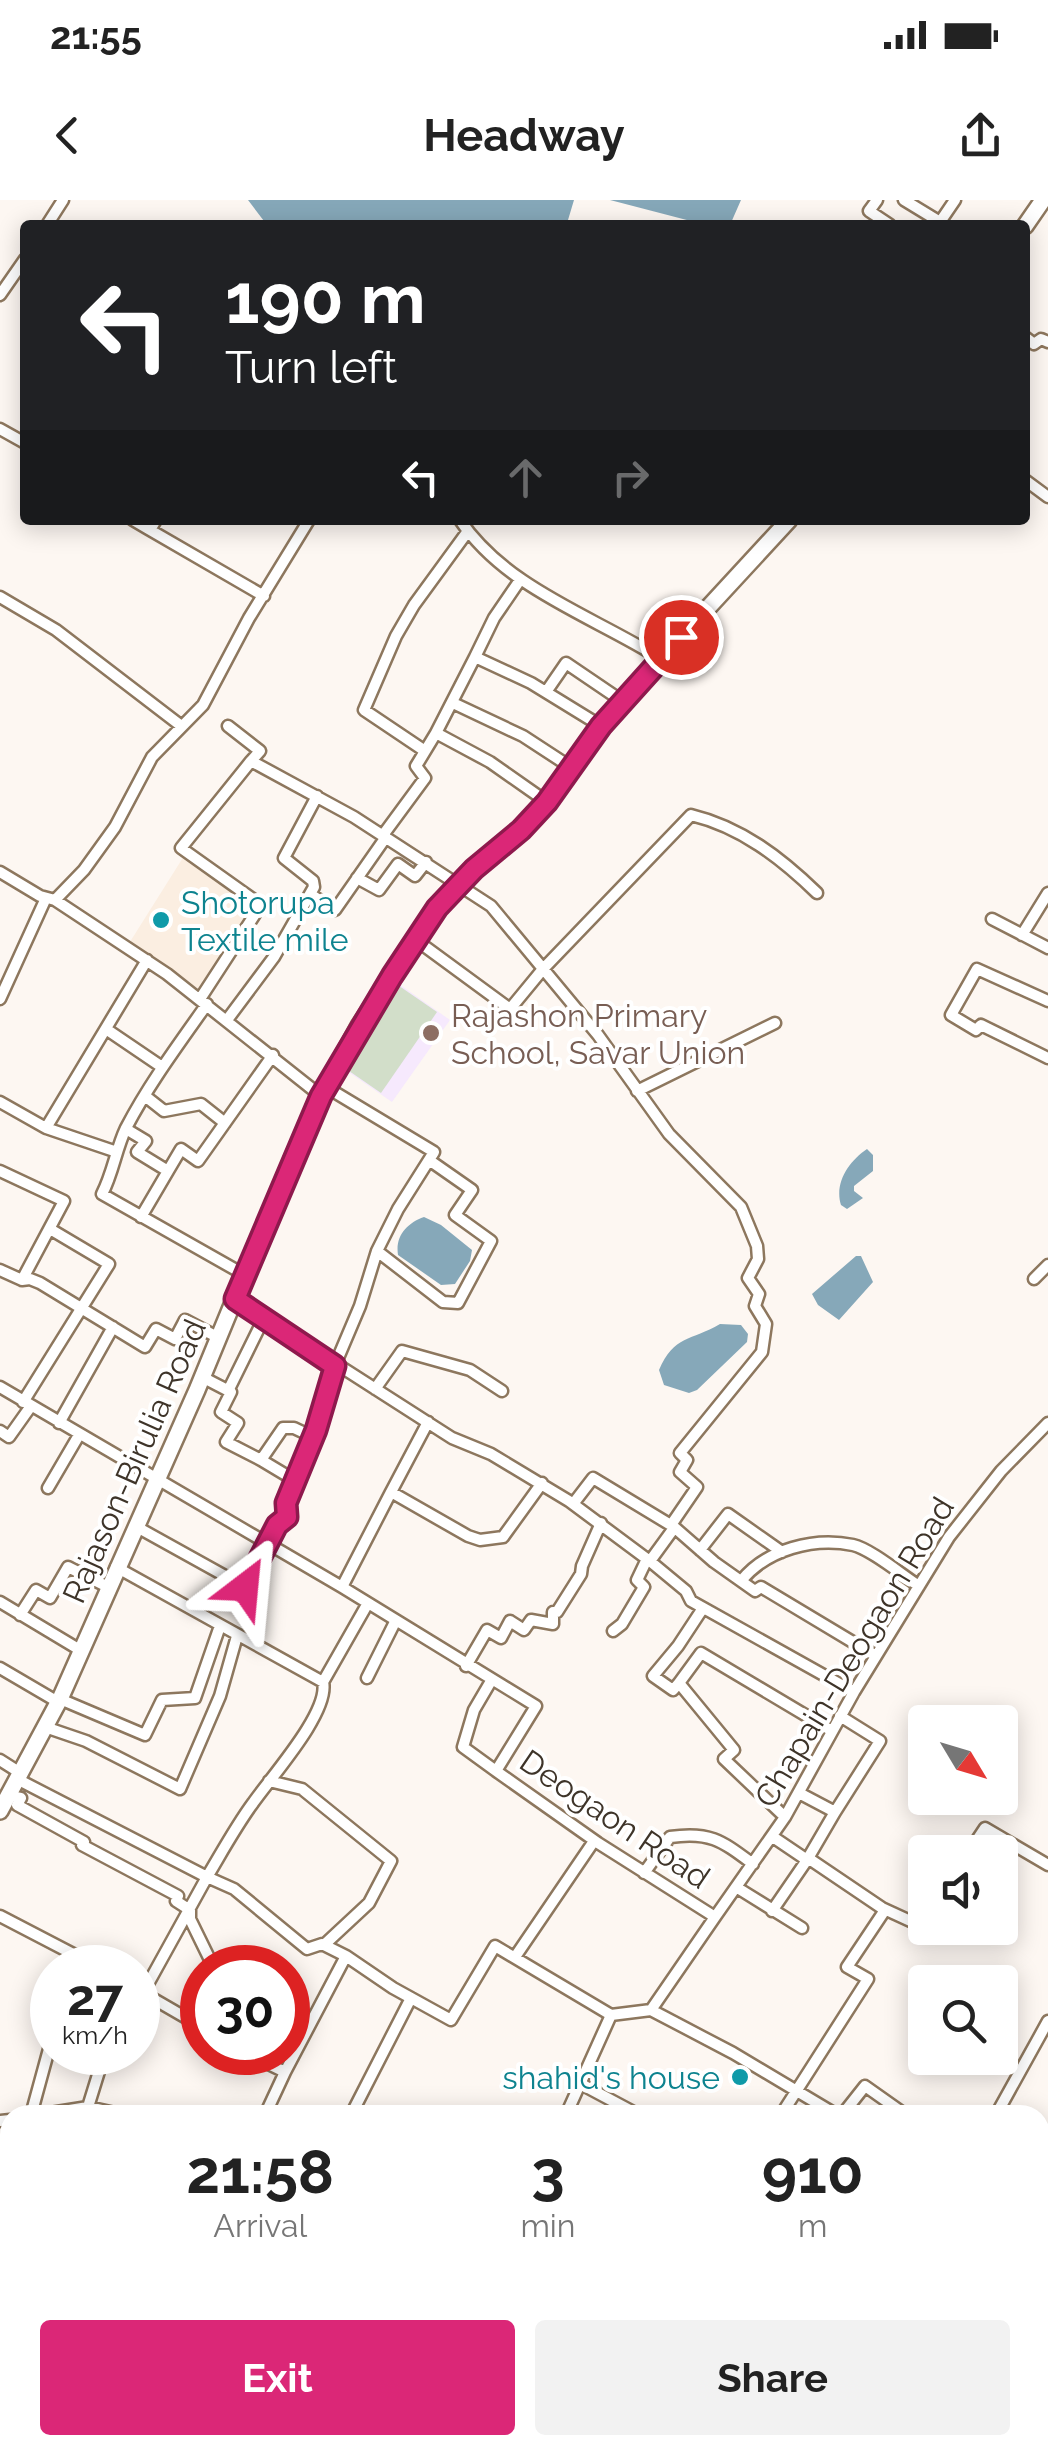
<!DOCTYPE html>
<style>
body{margin:0;font-family:Raleway,sans-serif;background:#f2f2f2;color:#222;height:100vh;display:flex;flex-direction:column;font-size:38px;white-space:nowrap}
*{box-sizing:border-box;margin:0}
p{font-size:32px;color:#767676}
.icon{flex:none;width:55px;height:55px;fill:none;stroke:currentColor;stroke-width:2;stroke-linecap:round;stroke-linejoin:round}
.map{position:relative;flex:1;overflow:hidden}
.sheet{position:absolute;left:0px;top:1905px;width:1050px;height:350px;display:flex;flex-direction:column;background:#fff;border-radius:30px 30px 0 0;box-shadow:0 5px 25px #0003}
.sheet>*{flex:none}
.guide{position:absolute;left:20px;top:20px;width:1010px;height:305px;border-radius:10px;box-shadow:0 5px 25px #0003;background:#202124;color:#fff;overflow:hidden}
.needle{width:65px;rotate:128deg}
.controls{position:absolute;left:908px;top:1505px;display:grid;gap:20px}
.controls a{display:grid;place-items:center;width:110px;height:110px;border-radius:10px;background:#fff;box-shadow:0 5px 25px #0003;font-size:50px}
.speed{position:absolute;left:30px;top:1745px;display:flex;gap:20px;font-size:50px;font-weight:700;text-align:center}
.speed>*{display:grid;place-content:center;width:130px;height:130px;border-radius:50%;background:#fff;box-shadow:0 5px 25px #0003;line-height:1}
.speed small{font-size:25px;font-weight:400}
.speed .limit{border:15px solid #d22;background:#fff;color:#111}
.pin{position:absolute;display:grid;place-items:center;width:85px;height:85px;color:#fff;margin:-42px;border:5px solid #fff;border-radius:50%;box-shadow:0 2px 10px #0007}
.me{position:absolute;width:110px;margin:-55px;rotate:29deg;stroke-linejoin:round;filter:drop-shadow(0 0 8px #0008)}
.turn{display:flex;align-items:center;gap:35px;height:210px;padding:0 40px;font-size:45px}
.turn .icon{width:130px;height:130px;stroke-width:2.5}
.turn b{display:block;font-size:70px;line-height:85px}
.lanes{display:flex;align-items:center;height:95px;padding:0 40px;background:#0003;justify-content:center;gap:50px;direction:ltr}
.lanes .off{opacity:.35}
.eta{display:flex;justify-content:space-evenly;align-items:center;height:170px;text-align:center}
.eta b{font-size:60px;font-weight:700;line-height:70px}
.button{display:flex;gap:20px;margin-top:auto;padding:20px 40px}
.button a{flex:1;height:115px;border-radius:10px;background:#db2777;color:#fff;font-size:40px;font-weight:700;line-height:115px;text-align:center}
.button a+a{background:#f2f2f2;color:#222}
.status{display:flex;justify-content:space-between;align-items:center;height:70px;padding:0 50px;background:#fff;direction:ltr}
.status svg{height:28px;fill:currentColor}
header{display:flex;justify-content:space-between;align-items:center;height:130px;padding:0 40px;background:#fff;font-size:45px;font-weight:700}
.map>svg:first-child{display:block}
.built{fill:#fbeee1}
.education{fill:#f6e9fd}
.green{fill:#d2dec9}
.water{fill:#86a8b9}
.lines{fill:none;stroke-linecap:round;stroke-linejoin:round}
.street-casing{stroke:#8d775e;stroke-width:15}
.secondary-casing{stroke:#8d775e;stroke-width:20}
.street{stroke:#fff;stroke-width:10}
.secondary{stroke:#fff;stroke-width:15}
.route-casing{stroke:#8e194d;stroke-width:25}
.route{stroke:#db2777;stroke-width:18}
.culture-dot{fill:#0f9aa8;stroke:#fff;stroke-width:4}
.education-dot{fill:#8d6e63;stroke:#fff;stroke-width:4}
.labels{text-anchor:middle;dominant-baseline:central;stroke-width:8;stroke-linejoin:round;paint-order:stroke}
.culture-label{font-size:32px;fill:#0d838f;stroke:#fff;text-anchor:start}
.education-label{font-size:32px;fill:#785e54;stroke:#fff;text-anchor:start}
.street-label{font-size:32px;fill:#3e3429;stroke:#fff}
</style>
<div class="status"><b>21:55</b><svg viewBox="0 0 49 12"><path d="M0 12V9h3v3zM5 12V6h3v6zM10 12V3h3v9zM15 12V0h3v12zM26 1h20v11H26zM47 4h2v5h-2z"/></svg></div>
<header><svg class="icon" aria-label="back" viewBox="0 0 24 24"><path d="M15 5l-7 7 7 7"/></svg>Headway<svg class="icon" aria-label="share" viewBox="0 0 24 24"><path d="M12 15V3M7 8l5-5 5 5M5 13v7h14v-7"/></svg></header>
<div class="map">
<svg width="1048" height="2255" viewBox="0 0 1048 2255">
<rect width="100%" height="100%" fill="#fdf7f2"/>
<path class="built" d="M184,656l73,49 -59,90 -70,-50z"/>
<path class="education" d="M389,777l61,43 -58,82 -58,-40z"/>
<path class="green" d="M392,781l45,31 -56,81 -45,-31z"/>
<path class="water" d="M248,0h326l-6,20 8,5h-309z
M610,0h131l-11,25h-24z
M867,949l6,6v16l-19,15v5l9,7 -16,11 -6,-4c-7,-22 8,-44 26,-56z
M424,1017l17,8 31,25 -2,11 -15,23 -14,1 -43,-30c-3,-19 9,-32 26,-38z
M856,1056h5l12,26 -34,38 -21,-15 -6,-11z
M720,1124l21,1 7,9 -1,8 -50,48 -8,3 -25,-8 -5,-15c15,-35 32,-29 61,-46z"/>
<g class="lines">
<g class="street-casing">
<path id="street" d="M877,0l-8,11 21,14
M904,0l41,25
M940,22l15,-22
M47,25l16,-25
M0,95l25,-36
M1025,137l9,7 7,-5 7,3
M0,229l25,14
M1025,280l23,17
M133,320l17,10 6,-10
M460,320c47,69 133,96 201,139
M150,330l114,66
M520,380l-26,38 -19,39 56,26 70,43
M0,397l56,33 124,95
M546,492l20,-29 56,38
M453,503l70,33 49,32
M228,526l32,25 -9,10
M436,533l39,-76
M425,551l-61,-41 32,-74 18,-31 54,-74
M383,635l42,-57 -9,-12 20,-33 54,29 57,40
M0,672l40,24 15,4 29,-30 31,-43 37,-70 51,-52 46,-87 60,-98
M357,678l22,12 19,-26 17,12 11,-14
M310,694l25,16 51,-73
M55,700l112,74 154,122
M992,719l56,29
M1022,735l26,-42
M416,740l94,69 33,-40 148,-154c50,12 90,43 126,78
M0,799l46,-101
M200,799l61,-94 -80,-57 70,-87 103,56 137,89 107,129 71,99 72,73 16,39 1,13 -10,19 11,16 -4,12 11,18 -4,28 -82,101 7,7 -7,12 17,15 -26,38
M1048,801l-71,-32 -26,46 25,15 5,-5 67,33
M207,804c-29,41 -58,80 -81,124 -10,21 -13,45 -24,66l143,81
M227,820l47,-63 40,-70 -1,-6 -29,-23 33,-62
M106,829l56,38
M637,891l138,-68
M145,896l19,15 37,-7 24,19
M0,902l46,26 101,-168
M46,928l71,24
M126,929l20,12 -9,11 31,19 13,-22 17,12 75,-106
M0,971l64,30 -42,79 -22,-10
M141,1017l27,-46
M377,1051l66,51 15,1 33,-62 -36,-26 17,-25 -43,-30
M1034,1079l14,-14
M22,1080l8,-1 10,4 105,64 11,-18 19,10 10,-19 34,18
M235,1099l217,139 39,16 78,47 82,61 35,29 5,10 163,91
M202,1177l29,15 -10,20 17,11 -12,19 35,18 22,-32h11l19,9
M0,1187l342,200 194,119 -40,65 102,72 117,74 -64,93
M375,1189l27,-38 68,19 32,21
M228,1191l36,-73
M23,1202l86,-138 -59,-35
M59,1223l54,-96
M0,1231l9,6 22,-31
M261,1260l35,21
M48,1288l31,-53
M391,1292l37,-70
M573,1304l20,-26 81,49 40,35 41,29 6,-4 115,69
M135,1326l110,61 32,-62 10,-8v-14l29,-73 19,-65 25,-59 17,-55 21,-42 36,-57 -108,-65
M700,1350l28,-36 54,38
M650,1361l24,-33
M116,1367l207,115 45,-79
M741,1381c26,-32 73,-44 112,-36 18,4 50,31 66,41
M342,1387l49,-95 77,44 12,4 23,-3 39,-54
M0,1402l80,48
M20,1415l16,-25 14,8 18,-31 40,20
M613,1431l9,-7 22,-37 -7,-7 10,-21
M466,1466l21,-36 14,8 9,-17 14,9 7,-10 22,4v-12h4l24,-38 1,-8 19,-43
M0,1468l58,34
M367,1478l28,-56
M491,1481l-17,29 -11,37 33,24
M323,1482c7,30 -52,95 -70,121 -17,23 -31,49 -46,74l27,12 73,60 15,-5 24,12
M679,1483l-6,7 -20,-14 25,-30 25,-38
M60,1499l85,36 17,-35 33,-2 25,-72
M45,1527l41,14 94,48 40,-93 17,-60
M0,1560l22,14
M19,1580l188,97 -69,125
M269,1581l33,8 89,72 -22,42 -44,41
M799,1593l36,19 45,-71 -40,-25
M10,1596l11,2 -4,7 67,37 -2,3 96,51 -2,5 14,9v9l24,49
M785,1617l-61,-58 10,-9 -55,-67 22,-30 131,78
M773,1637l34,23 28,-48
M969,1652l16,-24 63,37
M808,1658l74,50 37,17 6,-9
M644,1673l26,-36c40,-6 52,4 83,27
M736,1687l66,41
M772,1711l35,-51
M0,1716l100,52
M715,1717l70,-100 69,-125 95,-155 52,-66 47,-48
M515,1757l79,-116
M138,1790l64,37
M244,1852l41,20 61,-116 47,32 58,32 44,-74 116,69
M579,1883l60,32
M88,1907l36,8
M31,1915l21,-77
M38,1915l50,-8 17,-55
M265,1915l20,-43
M351,1915l60,-117
M566,1915l45,-100 40,-5 82,43 104,62 9,-5 19,-24 41,29
M781,1915l87,-136 -21,-12 38,-57
M996,1915l52,-94
M0,1921l10,-1
M1040,2018l8,7
M0,2031l10,-14
M0,2078l10,7
M0,2118l10,-14
M0,2125l10,7
M0,2177l10,4
M146,2245l22,10
M899,2245l21,10
M112,2255l4,-10
M363,2255l6,-10"/>
</g>
<g class="secondary-casing">
<path id="secondary" d="M1025,26l18,-26
M0,1611l60,-112 137,-309 96,-233 28,-61 38,-70 78,-118 37,-39 47,-39 26,-28 75,-101 167,-181"/>
</g>
<use href="#street" class="street"/>
<use href="#secondary" class="secondary"/>
</g>
<g class="lines">
<g class="route-casing">
<path id="route" d="M245,1387l32,-62 10,-8 -1,-14 30,-73 19,-64 -100,-67 86,-203 71,-120 45,-68 37,-39 47,-39 26,-28 54,-76 80,-89"/>
</g>
<use href="#route" class="route"/>
</g>
<g class="culture-dot">
<circle cx="161" cy="720" r="10"/>
<circle cx="740" cy="1877" r="10"/>
</g>
<circle class="education-dot" cx="431" cy="833" r="10"/>
<g class="labels">
<g class="culture-label">
<text x="181" y="702">Shotorupa<tspan x="181" dy="37">Textile mile</tspan></text>
<text x="720" y="1877" text-anchor="end">shahid's house</text>
</g>
<g class="education-label">
<text x="451" y="815">Rajashon Primary<tspan x="451" dy="37">School, Savar Union</tspan></text>
</g>
<g class="street-label">
<text transform="translate(134 1261) rotate(-66)">Rajason-Birulia Road</text>
<text transform="translate(854 1452) rotate(-59)">Chapain-Deogaon Road</text>
<text transform="translate(615 1619) rotate(34)">Deogaon Road</text>
</g>
</g>
</svg>
<div class="controls">
<a><svg class="needle" viewBox="-14 -14 28 28"><path d="M0-13l5 13h-10z" fill="#e53935"/><path d="M0 13l5-13h-10z" fill="#767676"/></svg></a>
<a><svg class="icon" aria-label="sound" viewBox="0 0 24 24"><path d="M4 9h4l5-4v14l-5-4H4zM17 9q2 3 0 6"/></svg></a>
<a><svg class="icon" aria-label="search" viewBox="0 0 24 24"><circle cx="10" cy="10" r="6"/><path d="M15 15l6 6"/></svg></a>
</div>
<div class="speed"><div>27<small>km/h</small></div><div class="limit">30</div></div>
<div class="pin" style="left:681px;top:437px;background:#d93025"><svg class="icon" aria-label="arrive" viewBox="0 0 24 24"><path d="M6 21V4h12l-3 4 3 4H6"/></svg></div>
<svg class="me" style="left:245px;top:1387px" viewBox="-20 -20 40 40"><path d="M0-17L14 15 0 8-14 15z" fill="#db2777" stroke="#fff" stroke-width="4"/></svg>
<div class="guide">
<div class="turn"><svg class="icon" aria-label="left" viewBox="0 0 24 24"><path d="M17 20v-9H6M10 6l-5 5 5 5"/></svg><div><b>190 m</b>Turn left</div></div>
<div class="lanes"><svg class="icon" aria-label="left" viewBox="0 0 24 24"><path d="M17 20v-9H6M10 6l-5 5 5 5"/></svg><svg class="icon off" aria-label="ahead" viewBox="0 0 24 24"><path d="M12 20V5M6 11l6-6 6 6"/></svg><svg class="icon off" aria-label="right" viewBox="0 0 24 24"><path d="M7 20v-9h11M14 6l5 5-5 5"/></svg></div>
</div>
<section class="sheet">
<div class="eta">
<div><b>21:58</b><p>Arrival</p></div>
<div><b>3</b><p>min</p></div>
<div><b>910</b><p>m</p></div>
</div>
<div class="button"><a>Exit</a><a>Share</a></div>
</section>
</div>
